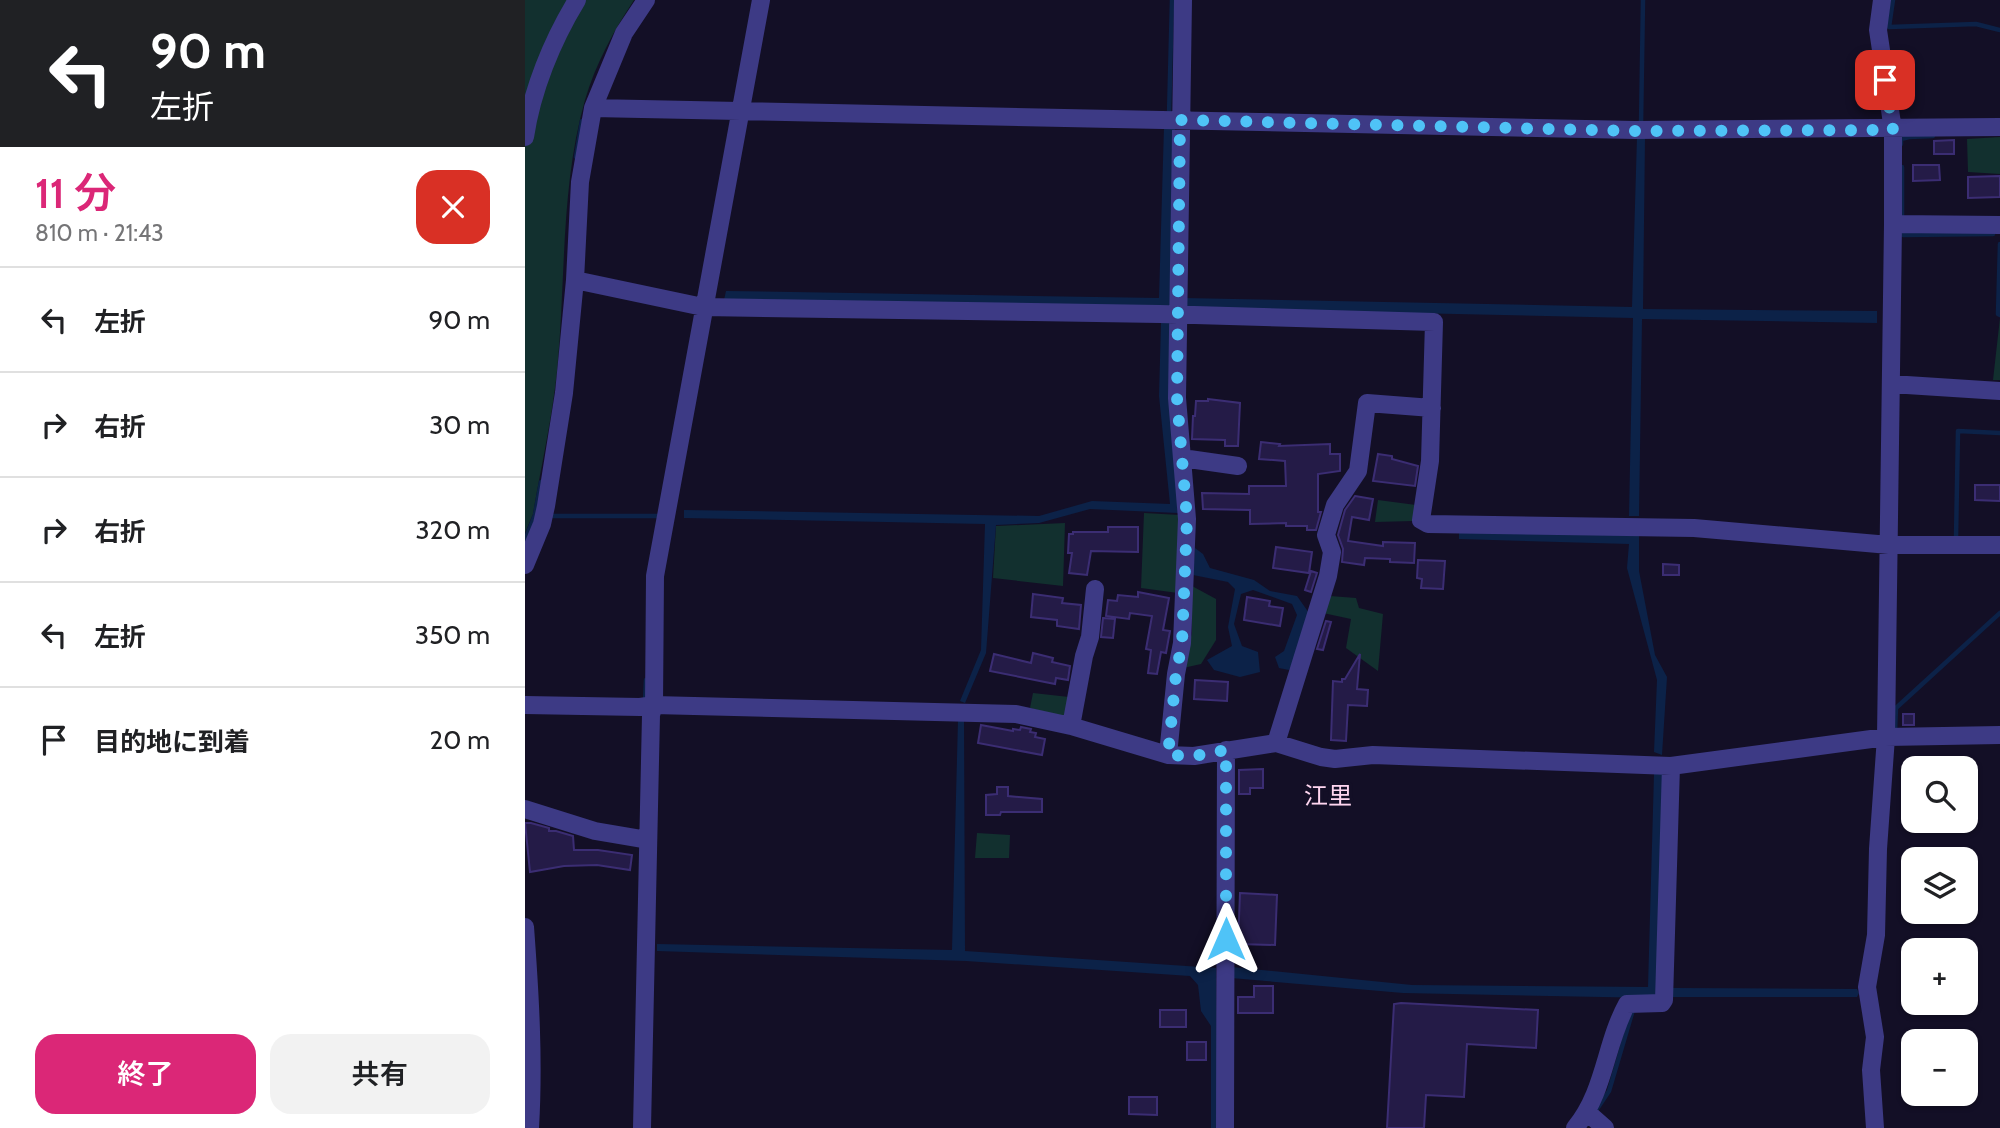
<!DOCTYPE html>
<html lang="ja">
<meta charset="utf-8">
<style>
body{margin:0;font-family:Cabin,"Noto Sans JP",sans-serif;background:#f2f2f2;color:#202124;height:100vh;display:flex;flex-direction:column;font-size:26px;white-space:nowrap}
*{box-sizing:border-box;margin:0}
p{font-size:23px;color:#757577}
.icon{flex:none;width:38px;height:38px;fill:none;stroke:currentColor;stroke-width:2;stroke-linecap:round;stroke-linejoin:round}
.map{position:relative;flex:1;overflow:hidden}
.details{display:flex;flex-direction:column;background:#fff;width:525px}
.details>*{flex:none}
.hud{background:#202124;color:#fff;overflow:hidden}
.buttons{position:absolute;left:1376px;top:756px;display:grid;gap:14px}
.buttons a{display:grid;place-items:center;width:77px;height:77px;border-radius:14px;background:#fff;box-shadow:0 2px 5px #0004;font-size:35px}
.pin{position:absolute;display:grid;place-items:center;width:60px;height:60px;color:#fff;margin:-30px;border-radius:14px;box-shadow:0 4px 10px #0006}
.me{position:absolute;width:77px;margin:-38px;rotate:0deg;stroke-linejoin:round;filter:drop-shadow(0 0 5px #0008)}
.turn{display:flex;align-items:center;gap:24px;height:147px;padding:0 35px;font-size:32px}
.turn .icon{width:91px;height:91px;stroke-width:2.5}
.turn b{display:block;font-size:49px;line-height:60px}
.round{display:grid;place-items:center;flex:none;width:74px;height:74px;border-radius:21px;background:#f2f2f2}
.overview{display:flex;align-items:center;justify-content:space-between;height:119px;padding:0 35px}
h1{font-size:42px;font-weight:600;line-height:52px;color:#db2777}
.action{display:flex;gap:14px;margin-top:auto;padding:14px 35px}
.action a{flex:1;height:80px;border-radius:21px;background:#db2777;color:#fff;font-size:28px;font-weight:600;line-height:80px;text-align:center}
.action a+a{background:#f2f2f2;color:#202124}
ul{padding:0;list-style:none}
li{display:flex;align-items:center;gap:21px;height:105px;padding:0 35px;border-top:2px solid #e0e0e0}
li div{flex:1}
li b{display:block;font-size:26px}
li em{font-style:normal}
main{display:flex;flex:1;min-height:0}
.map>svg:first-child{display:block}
.green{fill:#12302f}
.water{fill:#0c2248}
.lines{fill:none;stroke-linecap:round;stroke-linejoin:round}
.stream{stroke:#0c2248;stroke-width:4.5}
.building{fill:#241b47;stroke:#3b2d73;stroke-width:2}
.minor{stroke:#3d3a85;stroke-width:18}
.route{stroke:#4fc3f7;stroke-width:12;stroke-dasharray:0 21.6}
.labels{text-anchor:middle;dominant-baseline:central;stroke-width:7;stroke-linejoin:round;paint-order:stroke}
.neighbourhood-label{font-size:24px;fill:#ffd6f0;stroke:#130f26}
</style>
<main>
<section class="details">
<div class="hud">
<div class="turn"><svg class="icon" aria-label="left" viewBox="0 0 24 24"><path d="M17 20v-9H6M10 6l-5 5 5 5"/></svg><div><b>90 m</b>左折</div></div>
</div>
<div class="overview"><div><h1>11 分</h1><p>810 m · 21:43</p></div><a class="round" style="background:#d93025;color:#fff"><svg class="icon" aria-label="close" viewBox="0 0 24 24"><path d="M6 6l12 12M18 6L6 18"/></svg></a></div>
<ul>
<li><svg class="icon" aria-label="left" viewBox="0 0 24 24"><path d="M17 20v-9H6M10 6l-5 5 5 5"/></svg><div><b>左折</b></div><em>90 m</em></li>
<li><svg class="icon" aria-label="right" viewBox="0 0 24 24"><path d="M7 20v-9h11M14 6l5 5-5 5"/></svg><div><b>右折</b></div><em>30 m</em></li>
<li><svg class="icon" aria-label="right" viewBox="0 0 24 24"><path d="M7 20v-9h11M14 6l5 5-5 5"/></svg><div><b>右折</b></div><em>320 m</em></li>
<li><svg class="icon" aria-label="left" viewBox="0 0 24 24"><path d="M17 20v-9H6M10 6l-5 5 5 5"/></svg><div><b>左折</b></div><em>350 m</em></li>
<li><svg class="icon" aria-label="arrive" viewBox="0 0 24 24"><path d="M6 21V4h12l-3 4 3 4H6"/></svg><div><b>目的地に到着</b></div><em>20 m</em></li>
</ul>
<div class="action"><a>終了</a><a>共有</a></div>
</section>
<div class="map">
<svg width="1475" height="1128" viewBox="0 0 1475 1128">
<rect width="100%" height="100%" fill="#130f26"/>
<path class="green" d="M0,0h109c-20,30 -39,65 -49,100 -25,88 -19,182 -28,271 -5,48 -16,96 -24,143l-8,19z
M1475,137v37l-32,-2 -1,-33z
M1475,318v62h-7z
M853,500l38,5 -3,16 -38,1z
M619,513l36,2 -2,78 -37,-5z
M540,523l-2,63 -70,-8 3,-52z
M667,586l24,13v41l-15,24 -18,4 9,-35z
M805,596l26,2 3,10 24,6 -5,57 -32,-23 5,-29 -28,-6z
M508,693l36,4 -2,21 -37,-10z
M452,833l33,2 -1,23h-34z"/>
<path class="water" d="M639,127h11l-5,182 -446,-9 2,-9 433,7z
M1112,137h8l-2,172 234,2v12l-235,-4 -3,197h-10l4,-198 -449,-10v-10l448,9z
M646,322l7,191 -88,-4 -51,14 -43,2 -10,128 -21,50 -5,-2 21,-51 4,-126 -301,-6v-8l355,6 53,-15 78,3 -11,-108 2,-73z
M934,530l180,5v36l16,84 12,22 -5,78 -8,-3 3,-72 -30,-112 2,-24 -170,-5z
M670,548l8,6 7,14 44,12 16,11 27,5 12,17 -14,45 -6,12 -10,-2 -4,-11 9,-6 13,-36 -5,-11 -39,-14 -12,4 -7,30 8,22 16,6 2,20 -20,5 -26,-7 -7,-10 25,-14 -4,-19 7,-38 -7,-7 -35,-7z
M433,720h6l1,231 251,17 2,160h-7v-102l-10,-15 -3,-26 -8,-9 -224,-15 -309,-10v-7l295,6z
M1129,774h9l-6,220 -3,4 -251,-5 -172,-15 1,-11 180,18 236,2z
M1147,988l185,1 2,4 -2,4h-185z"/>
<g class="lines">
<path class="stream" d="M1368,0l-4,27 87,-3 24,6
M644,115l3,-115
M1116,125l2,-125
M1376,144v-5l8,-2 24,-1
M51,157l6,-36
M1377,167v51
M1378,235l90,-1
M1475,244l-2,70 2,1
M28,516h106
M1431,538l2,-107 42,2
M0,540l10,-25 6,-33
M120,701l1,-21
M1370,731l1,-23 104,-95
M1070,1112l14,-21 23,-78"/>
</g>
<path class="building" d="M1429,140v14h-20v-13z
M1388,165h26l1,15 -27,1z
M1475,176v21l-32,1v-21z
M683,399l32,4 -2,43h-13v-6l-33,-1 1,-23h2l1,-15h12z
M736,442l19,2 -1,2 51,-2v10h10v17l-22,3v38h3l-5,18h-9v-4h-21v-3l-36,1v-14l-47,-1 -1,-16 47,1v-8h37l-1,-25 -26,-2z
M853,454l14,2v3l26,7 -3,20 -42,-5z
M1450,485h25v16l-25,-1z
M830,496l18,3 -4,21 -17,-3 -4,24 35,5v-4l32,1 -1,20 -24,-1v-3l-25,-1 -1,7 -22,-3 1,-13 -5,-14 7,-25z
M583,527h30v25l-47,-1 -4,24 -18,-2 3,-20h-4l1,-19h4v-2h35z
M751,547l36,5 -3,21 -36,-5z
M893,560l27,1 -2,28 -22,-1 1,-9 -5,-1z
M1138,564l16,1v10h-16z
M786,571l6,2 -6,19 -6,-2z
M613,592l31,6 -6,32 7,1 -4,22 -5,-1 -4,22 -9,-1 3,-23 -5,-1 6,-33 -22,-3 -1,6 -23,-3 2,-16 9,1 1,-6 20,2z
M508,594l30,4 -1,5 19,2 -2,24 -22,-3v-6l-26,-3z
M722,597l23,4 -1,5 14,2 -3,18 -36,-6z
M578,618l12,1 -2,19 -12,-1z
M801,621l5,1 -8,28 -6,-1z
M508,653l20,5 -1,4 18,4 -2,14 -12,-2 -1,6 -65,-13 4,-17 37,9z
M835,654l-3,35 11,1 -1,16 -19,-1 -2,36 -15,-1 2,-59 9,1v-3h3z
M670,680l33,2 -1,19 -33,-2z
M1378,714h11v11h-11z
M456,725l32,6v-2l7,1 1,-3 10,2 -1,3 6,1 -1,4 10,2 -3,16 -64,-12z
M738,769v19h-13v6h-11v-24z
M472,787h11v9l34,3v13h-41l-1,3h-14v-20l11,-1z
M0,823h6l18,5v3h7l17,5 1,14h24l34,5 -2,15 -33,-5 -33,1 -34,6z
M715,893l37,2 -2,50 -37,-1z
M729,986h19v27h-35v-16h16z
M876,1003l137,7 -2,38 -69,-4 -3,53 -38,-2 -2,33h-37l7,-124z
M635,1010h26v17h-26z
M662,1042h19v18h-19z
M604,1097h28v18l-28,-1z"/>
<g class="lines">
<path class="minor" d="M236,0l-106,576 -1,129 362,9 55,12 97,29 26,1 82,-13 45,14 14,2 38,-4 298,11 215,-29 114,-2
M68,108l31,-75 22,-33
M0,137c7,-47 27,-96 52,-137
M1368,224l107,1
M50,280l128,27 457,7 274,8 -4,139 -9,59 7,4 266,4 195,17h111
M1366,384l109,7
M657,458l56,8
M0,565l17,-41 4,-18 18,-113 11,-113 5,-98 13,-74 1042,22 365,-3
M0,705l115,2 14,-2 -3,10 -9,413
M546,726l13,-70 6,-19 5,-48
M751,743l52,-167 4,-24 -6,-17 9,-30 23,-34 9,-68 65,5
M643,755l8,-81 6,-31 5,-124 -10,-121 6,-398
M0,809l70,22 53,9
M0,927c5,67 9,133 5,201
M1063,1113l17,15
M700,1128l1,-378
M1050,1128c30,-36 30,-84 52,-124l35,-1 2,-3 7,-234
M1350,1128l-4,-58 4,-33 -8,-50 9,-52 2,-86 8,-112 7,-513v-94l-15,-100 4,-30"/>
</g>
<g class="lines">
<path class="route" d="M701,939v-189l-32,6 -26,-1 8,-81 6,-31 5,-124 -10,-121 3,-278 455,11 258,-1 -8,-50"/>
</g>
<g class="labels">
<g class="neighbourhood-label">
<text x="803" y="795">江里</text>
</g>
</g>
</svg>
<div class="buttons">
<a><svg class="icon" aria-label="search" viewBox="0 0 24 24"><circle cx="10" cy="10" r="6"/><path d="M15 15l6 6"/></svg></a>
<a><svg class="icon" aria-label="layers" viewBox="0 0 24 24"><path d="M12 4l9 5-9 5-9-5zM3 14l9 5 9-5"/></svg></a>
<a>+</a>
<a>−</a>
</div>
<div class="pin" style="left:1360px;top:80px;background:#d93025"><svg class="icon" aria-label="arrive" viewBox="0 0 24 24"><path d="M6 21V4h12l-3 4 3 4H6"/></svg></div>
<svg class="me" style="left:701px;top:939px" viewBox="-20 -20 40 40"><path d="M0-17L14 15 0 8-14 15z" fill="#4fc3f7" stroke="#fff" stroke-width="4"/></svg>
</div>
</main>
